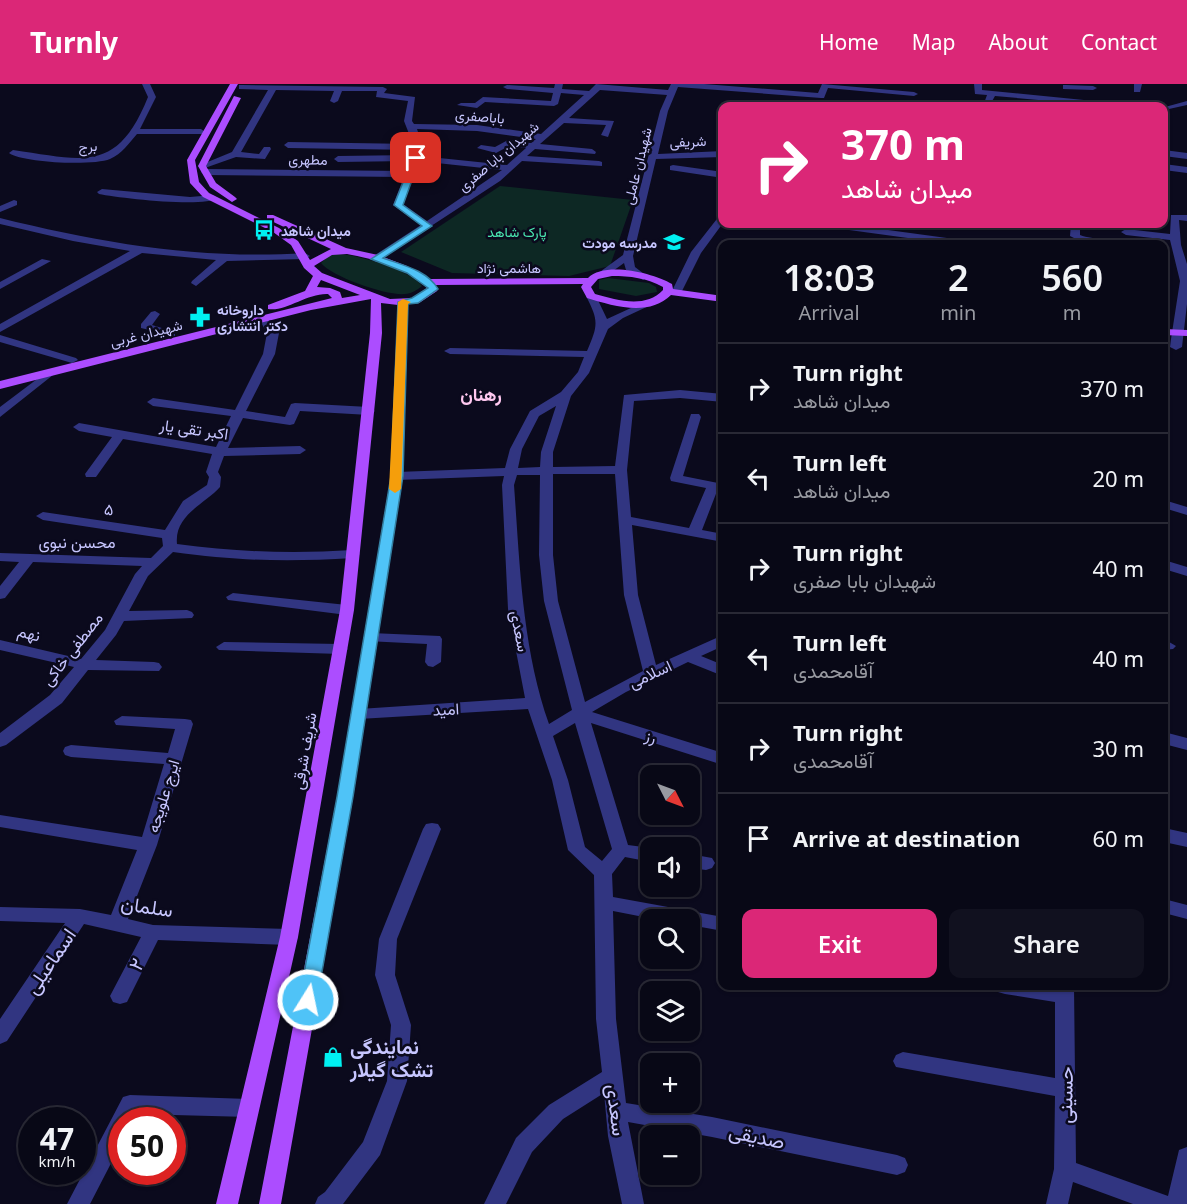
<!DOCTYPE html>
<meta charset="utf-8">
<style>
body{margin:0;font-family:"Noto Sans",Vazirmatn,sans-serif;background:#11111f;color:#f1f3f6;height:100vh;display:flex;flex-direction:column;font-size:22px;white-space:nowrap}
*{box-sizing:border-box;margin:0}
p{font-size:20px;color:#989aa1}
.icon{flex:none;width:33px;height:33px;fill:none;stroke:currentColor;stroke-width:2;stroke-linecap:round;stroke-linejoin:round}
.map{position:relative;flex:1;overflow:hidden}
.side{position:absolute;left:718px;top:156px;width:450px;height:750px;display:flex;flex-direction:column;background:#080816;border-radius:12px;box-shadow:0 2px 4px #0004,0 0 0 2px #292935}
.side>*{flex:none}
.hud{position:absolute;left:718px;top:18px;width:450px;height:126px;border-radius:12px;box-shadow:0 2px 4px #0004,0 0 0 2px #292935;background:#db2777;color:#fff;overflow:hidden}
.needle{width:39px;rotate:132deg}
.buttons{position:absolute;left:640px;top:681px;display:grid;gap:12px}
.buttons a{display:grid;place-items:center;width:60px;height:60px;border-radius:12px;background:#080816;box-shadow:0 2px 4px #0004,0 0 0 2px #292935;font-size:30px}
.speed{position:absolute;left:18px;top:1023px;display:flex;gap:12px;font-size:30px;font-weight:700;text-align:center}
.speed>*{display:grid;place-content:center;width:78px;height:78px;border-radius:50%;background:#080816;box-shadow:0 2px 4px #0004,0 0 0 2px #292935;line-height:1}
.speed small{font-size:15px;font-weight:400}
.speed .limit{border:9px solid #d22;background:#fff;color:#111}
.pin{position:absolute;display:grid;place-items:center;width:51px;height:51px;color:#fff;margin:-26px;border-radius:12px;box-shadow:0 3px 9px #0006}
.me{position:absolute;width:66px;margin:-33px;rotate:10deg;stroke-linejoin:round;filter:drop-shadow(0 0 4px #0008)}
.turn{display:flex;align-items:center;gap:21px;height:126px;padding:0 24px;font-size:27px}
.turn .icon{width:78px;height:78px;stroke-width:2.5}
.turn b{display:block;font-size:42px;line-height:51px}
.eta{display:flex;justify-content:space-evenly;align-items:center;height:102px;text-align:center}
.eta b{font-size:36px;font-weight:600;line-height:42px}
.action{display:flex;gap:12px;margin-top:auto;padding:12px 24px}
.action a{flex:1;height:69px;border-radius:12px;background:#db2777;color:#fff;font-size:24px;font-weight:600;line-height:69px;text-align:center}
.action a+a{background:#11111f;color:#f1f3f6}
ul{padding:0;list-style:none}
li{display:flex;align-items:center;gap:18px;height:90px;padding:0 24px;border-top:2px solid #292935}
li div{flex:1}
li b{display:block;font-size:22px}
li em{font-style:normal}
header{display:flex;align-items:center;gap:36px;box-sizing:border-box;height:84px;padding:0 30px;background:#db2777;color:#fff}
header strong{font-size:28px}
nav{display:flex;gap:33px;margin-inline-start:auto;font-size:21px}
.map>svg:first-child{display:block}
.green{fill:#0d2824}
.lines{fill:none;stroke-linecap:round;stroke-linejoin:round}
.minor{fill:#313581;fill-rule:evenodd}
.major{fill:#ac4dff;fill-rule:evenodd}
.route{fill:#4fc3f7;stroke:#337fa1;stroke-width:1.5}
.slow{fill:#f59e0b}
.labels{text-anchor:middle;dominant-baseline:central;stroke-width:5;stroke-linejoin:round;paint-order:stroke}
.far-street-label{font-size:14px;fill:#c7c6ff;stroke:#0b0a1d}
.far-poi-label{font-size:14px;font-weight:bold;fill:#c7c6ff;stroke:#0b0a1d;text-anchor:start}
.far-park-label{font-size:14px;fill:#4ae8b1;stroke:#0b0a1d}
.street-label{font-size:16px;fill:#c7c6ff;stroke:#0b0a1d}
.far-district-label{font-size:18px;font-weight:bold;fill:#ffc8f0;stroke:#0b0a1d}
.near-street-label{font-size:20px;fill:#c7c6ff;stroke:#0b0a1d}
.near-poi-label{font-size:20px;font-weight:bold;fill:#c7c6ff;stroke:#0b0a1d;text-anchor:start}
</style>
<header>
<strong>Turnly</strong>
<nav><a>Home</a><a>Map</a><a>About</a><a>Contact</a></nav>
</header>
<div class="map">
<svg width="1187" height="1120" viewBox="0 0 1187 1120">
<rect width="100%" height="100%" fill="#0b0a1d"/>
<path class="green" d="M500,102l133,14 -23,66 -41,10 -117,-3 -51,-21z
M337,170c19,0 74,16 85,32 -5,4 -11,8 -17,8 -18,2 -73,-17 -84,-31l7,-7z
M608,194l41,5 7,4 1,5 -21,4 -37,-7v-9z"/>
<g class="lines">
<path class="minor" d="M142,0h8l6,13 -16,32h61l4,3 -1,2h-67c-8,9 -15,20 -27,25 -17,7 -87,4 -101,-6l4,-3c71,10 104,24 135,-53z
M555,0h8l-1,5 27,2 7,-7 72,6 3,-6h33l114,9 4,-9 92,8 4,2 -4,2 -86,-8 -4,10h-3l-143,-11 -10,24 -10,43 65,-3v6l-67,2 -23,97 2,11 13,10 -5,3 -17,-10 -2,-7 -18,13 -9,-2 26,-19 37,-144 7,-16 -67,-5 -31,28 45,3 -6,16 -7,-2 5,-10 -42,-2 -24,21 52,5 4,3 -1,2 -60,-5 -8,7 72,5 3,1v4l-80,-5 -22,20 -124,81 -5,-3 1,-2 49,-32 -28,-20 11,-28 -199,-2 -4,-3 4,-3 201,2 4,-10 -72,1 -4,-3 4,-3 74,-1 2,-5 -126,-2 -4,-3 4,-3 125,2 -9,-23 4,-20 -32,-4 1,-6h-35l-4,10 -4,2 -4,-2 4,-10 -58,-1 -35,62 18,2 5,-7h6l1,2 -6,10 -29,-2 -34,12 -4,-3 34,-14 36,-62 -29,-1v-4h3l141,2 4,2 -3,4 31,4 -3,24 2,3 63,1 64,9 43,-39 -23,-2 -3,11 -4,2 -69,-4 -8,6 -20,-3 4,-2h14l8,-6 68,4 2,-8 -46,-4 -4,-2 4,-2 47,3zM417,45l60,2 59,8 -5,4 -23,-3 -13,7 -14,-2 -4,3 19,5 13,-7 17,2 -19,17 -87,-9 3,-9zM418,77l84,9 -75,51 -24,-17z
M974,0h8v6l112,11 4,2 -4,2 -99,-9 -4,7 8,3h-16l4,-11 -12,-1z
M1134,0h8l-2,8h-6z
M1066,1l27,1 4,2 -4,2 -30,-1v-4z
M1187,17v4l-18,4 -4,-2z
M1164,66l23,3v6l-23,-3z
M1164,80l23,3v6l-23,-3z
M673,81l50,7v6l-53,-8v-4z
M102,105l88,8 23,-2 5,3c-14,10 -99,0 -119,-4l-2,-2z
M14,116l3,1v4l-17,7v-6z
M723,130v9l-22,30 -20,40 -9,2 -1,-2 20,-41 29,-37z
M1171,131h16v6l-8,-1 2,25 6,19v40l-5,43 -6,3 -6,-3 1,-8 9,-58 -10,-41 -44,-5 -5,-3 5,-3 44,5z
M0,134c101,25 201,42 305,35l5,3 -5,3 -78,2 -31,25 -5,-3 1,-2 24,-21 -74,-7 -142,79v-8l130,-73 -57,-10 -73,-17z
M822,140h22l125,17 5,3h-22l-125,-17z
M1071,140h9v11c14,6 33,1 45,9l-41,-1 -14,-7z
M42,175l9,2 -51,28v-7z
M587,210h8l12,25 37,-17 9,2 -30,14 -15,11 -19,44 -18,23 -18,56v15l62,-1 9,-71 56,-5 43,4v8l-43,-4 -46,3 -7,69 4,47 58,11 17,-40 -35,-7 -1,-3 21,-64h8l2,3 -18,59 35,7 1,3 -17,44 21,4v8l-91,-17 6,70 18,70 67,-30v11l-22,10 22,9v11l-35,-14 -62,30 -34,20 131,41v12l-132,-42 37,122 23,3v14l-26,-5 -13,17 1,23 110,20v14l-33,-6v-5h-31l-46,-9 3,108 10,84 86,14 185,38 8,3 3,7 -3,7 -8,3 -185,-38 -84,-15 16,82h-22l-14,-68 -4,-43 -41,26 -31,33 -26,52h-22l32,-66 33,-33 53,-33 -6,-53 -2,-144 -26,-25 -16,-70 -24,-71 -169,10 -8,-5 8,-5 166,-11 -17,-89 -6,-124 2,-9 -107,4 -6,-4 6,-4 108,-4 5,-19 20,-38 31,-19 17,-20 6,-15 -134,-3 -6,-3 6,-3 137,3c11,-26 12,-30 -1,-55zM556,322l-15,46 -1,15 -22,1 4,-19 17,-33zM553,390h62l9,121 19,76 -58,31 -27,-101 -5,-46zM517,391h23l-1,80 5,46 28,109 -23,14c-27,-77 -29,-158 -35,-239zM575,639l37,126 -10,12 -17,-14 -17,-67 -15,-44z
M155,227l5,3 -8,11 23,7v4l-34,-8v-4l10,-12z
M264,232l4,1 11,16 -4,21 -29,57 39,6 6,-13 4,-1 74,4 6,4 -6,4 -69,-4 -6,13 -4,1 -47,-7 -15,30 72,-2 6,4 -6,4 -76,2 -6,16 3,5 -1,10c-15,17 -46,28 -43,57 61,8 115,10 176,6l7,4 -7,4c-65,4 -115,3 -180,-6l-25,24 -19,35 58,-1 5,2 2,3 -2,3 -68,3 -8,14 -20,25 58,2 5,1 3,4 -3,4 -71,-1 -26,33 -56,42 -6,2v-14l50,-38 24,-28 -74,-17v-10l81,19 24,-29 30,-56 7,-8 -109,-4 -28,36 -5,1v-13l19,-24 -19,-1v-8l151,5 12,-12 -1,-8 -119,-18 -7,-4 7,-4 122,18 18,-29 24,-16 2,-8 -3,-5 6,-18 -89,-15 -27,38h-10l-1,-3 27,-37 -33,-6 -6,-4 6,-4 137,24 15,-31 -78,-10 -6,-4 6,-4 82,12 28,-56 4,-21 -8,-14z
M0,251l76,23 2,2 -6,3 -72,-21z
M49,286l6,3 -2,2 -53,42v-10z
M1164,416l23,7v8l-23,-7z
M1164,476l23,7v9l-23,-7z
M233,509l114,12 7,5 -7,5 -119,-15 -2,-3z
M371,549l69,3 2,3 -1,23 -8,5 -5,-1 -3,-4 2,-18 -61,-3 -2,-3 2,-3z
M1164,555l12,7 -3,3 -9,1z
M224,558l116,2 8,5 -8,5 -121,-4 -3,-3z
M122,632l63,3 6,1 2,4 -36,121 -29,74 25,6 136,4 7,3 2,5 -2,5 -7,3 -131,-5 -31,62 -7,2 -7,-2 -3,-6 31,-59 -57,-13 -77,117 -7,3v-25l65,-96 -65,-2v-14l80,2 31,6 26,-65 -137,-23v-12l142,22 22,-73 -93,-7 -6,-2 -2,-4 2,-4 6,-2 97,8 7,-24 -59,-4 -2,-4z
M1164,648l23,6v12l-23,-6z
M432,739l6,1 3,5 -44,110 -2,36 16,50 -4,56 -27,74 -37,49h-28l3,-7 7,-5 38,-50 24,-61 4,-56 -16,-50 4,-36 44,-110 3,-5z
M1164,744l23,5v14l-23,-5z
M690,770l22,4 3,5 -3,5 -6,2 -16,-2z
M1164,815l23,6v14l-23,-6z
M995,902h79l2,177 92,33 11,-46 8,-3v57h-54l-60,-22 -5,22h-22l8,-35 1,-73 -159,-29 -3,-6 3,-6 7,-3 152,26v-76l-50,-8 -7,-2z
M130,1011l119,4 7,2 3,7 -3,7 -7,2 -113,-3 -4,6h-10v22l-32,62h-23l56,-107z"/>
<path class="major" d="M230,0h8l-43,76 4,22 10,11 70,35 19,13 12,19 21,-11 -64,-30v-4h6l73,33 32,7 29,11 22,13 159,-1c17,-17 65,-5 84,6l1,5 50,7v6l-52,-7c-22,22 -58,11 -84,3l-6,-11 2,-3 -148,1 3,4 -1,2 -18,12 -11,1 -5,172 -50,321 -72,407h-22l78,-407 54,-321 7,-171 -17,-2 1,30 -28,277 -56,327 -60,267h-22l64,-267 60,-327 30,-277 1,-34 -60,11 -311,79v-8l332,-83 -4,-4c-21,-1 -42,18 -60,15v-4l37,-14 8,-15 -9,-8 -13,-23 -18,-13 -70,-35 -13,-14 -3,-23zM347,170c26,5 62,13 80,34l-14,10 -23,1 -68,-26 -8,-7 18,-11zM612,192c18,0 35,2 51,11v3c-18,19 -46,10 -68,4l-4,-7 7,-8zM321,196l39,15 -18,3 -2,-6 -10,-4 -13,-1z
M234,12l7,2 -35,68 10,17 19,14 2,2 -5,3 -22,-15 -12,-21z
M1164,245l23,1v6l-23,-1z"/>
</g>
<path class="route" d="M413,73l7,1 -17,47 29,21 -49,32c19,7 44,12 55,31l-20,14 -10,1 -5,172 -50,321 -36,203 -3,6 -6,2 -7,-2 -2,-6 38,-203 54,-321 7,-174 14,-4 16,-10 -21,-15 -36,-14 51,-33 -28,-21z"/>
<path class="slow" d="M403,215l8,3 -3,2 -7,185 -6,4 -6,-4 9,-187z"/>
<defs>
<g id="bus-bare" transform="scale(1.62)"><path d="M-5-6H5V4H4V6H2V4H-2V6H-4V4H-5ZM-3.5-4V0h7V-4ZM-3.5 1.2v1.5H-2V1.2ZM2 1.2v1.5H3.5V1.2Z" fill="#00f0f1" stroke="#0b0a1d" stroke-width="2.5" paint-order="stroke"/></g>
<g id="school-bare" transform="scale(1.62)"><path d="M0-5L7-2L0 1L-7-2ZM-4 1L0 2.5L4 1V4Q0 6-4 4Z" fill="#00f0f1" stroke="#0b0a1d" stroke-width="2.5" paint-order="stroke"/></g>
<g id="pharmacy-bare" transform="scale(1.62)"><path d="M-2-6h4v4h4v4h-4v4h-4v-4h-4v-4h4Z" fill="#00f0f1" stroke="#0b0a1d" stroke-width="2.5" paint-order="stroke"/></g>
<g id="shop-bare" transform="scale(1.62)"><path d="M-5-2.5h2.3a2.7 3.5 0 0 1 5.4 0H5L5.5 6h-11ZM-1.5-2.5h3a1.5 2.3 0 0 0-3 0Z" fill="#00f0f1" stroke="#0b0a1d" stroke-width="2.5" paint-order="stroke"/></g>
</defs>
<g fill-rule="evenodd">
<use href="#bus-bare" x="264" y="146"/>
<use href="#school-bare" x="674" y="158"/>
<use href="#pharmacy-bare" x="200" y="233"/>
<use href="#shop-bare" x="333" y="973"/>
</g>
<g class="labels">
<g class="far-street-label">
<text transform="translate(480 32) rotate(5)">باباصفری</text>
<text transform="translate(688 57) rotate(-2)">شریفی</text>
<text x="88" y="61">برج</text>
<text transform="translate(498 72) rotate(-40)">شهیدان بابا صفری</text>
<text transform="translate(308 75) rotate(1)">مطهری</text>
<text transform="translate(637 82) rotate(-76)">شهیدان عاملی</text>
<text x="509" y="183">هاشمی نژاد</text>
<text transform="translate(146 249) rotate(-14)">شهیدان غربی</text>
</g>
<g class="far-poi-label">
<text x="281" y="146">میدان شاهد</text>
<text x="657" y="158" text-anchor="end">مدرسه مودت</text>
<text x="217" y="225">داروخانه<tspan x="217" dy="16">دکتر انتشاری</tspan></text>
</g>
<g class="far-park-label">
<text x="517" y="147">پارک شاهد</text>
</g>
<g class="street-label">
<text transform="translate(194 345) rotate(8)">اکبر تقی یار</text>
<text transform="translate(109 425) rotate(9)">۵</text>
<text x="77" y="458">محسن نبوی</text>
<text transform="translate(520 547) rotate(79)">سعدی</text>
<text transform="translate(29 549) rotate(14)">نهم</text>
<text transform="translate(72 565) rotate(-52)">مصطفی خاکی</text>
<text transform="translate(650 590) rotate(-25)">اسلامی</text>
<text transform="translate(446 625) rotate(-3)">امید</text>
<text transform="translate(651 652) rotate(17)">رز</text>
<text transform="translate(304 667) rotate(-80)">شریف شرقی</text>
<text transform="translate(163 712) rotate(-73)">ایرج علویجه</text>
</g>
<g class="far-district-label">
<text x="481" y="310">رهنان</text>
</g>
<g class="near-street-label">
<text transform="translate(147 822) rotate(8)">سلمان</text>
<text transform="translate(50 877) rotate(-56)">اسماعیلی</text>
<text transform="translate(136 880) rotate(-62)">۲</text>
<text transform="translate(1065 1011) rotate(-89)">حسینی</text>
<text transform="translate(617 1026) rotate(83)">سعدی</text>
<text transform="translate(757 1052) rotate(12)">صدیقی</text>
</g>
<g class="near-poi-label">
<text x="350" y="962">نمایندگی<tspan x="350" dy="23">تشک گیلار</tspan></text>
</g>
</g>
</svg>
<div class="buttons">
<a><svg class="needle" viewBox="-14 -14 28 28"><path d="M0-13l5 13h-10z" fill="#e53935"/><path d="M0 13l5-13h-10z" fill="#989aa1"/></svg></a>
<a><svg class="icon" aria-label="sound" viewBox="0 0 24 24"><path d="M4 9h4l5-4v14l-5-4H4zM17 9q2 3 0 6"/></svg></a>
<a><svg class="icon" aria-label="search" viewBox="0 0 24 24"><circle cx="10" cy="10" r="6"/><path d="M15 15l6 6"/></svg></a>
<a><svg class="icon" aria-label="layers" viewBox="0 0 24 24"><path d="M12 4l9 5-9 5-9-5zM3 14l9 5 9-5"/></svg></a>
<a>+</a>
<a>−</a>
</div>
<div class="speed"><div>47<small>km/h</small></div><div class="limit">50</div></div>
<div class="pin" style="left:416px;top:74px;background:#d93025"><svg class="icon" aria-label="arrive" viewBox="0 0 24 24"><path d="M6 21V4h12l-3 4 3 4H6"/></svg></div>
<svg class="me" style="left:308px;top:916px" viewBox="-20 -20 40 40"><circle r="17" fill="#4fc3f7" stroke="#fff" stroke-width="3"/><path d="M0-11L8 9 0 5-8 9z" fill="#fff"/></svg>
<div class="hud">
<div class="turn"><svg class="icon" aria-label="right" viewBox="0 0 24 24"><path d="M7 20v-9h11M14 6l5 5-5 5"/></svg><div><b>370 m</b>میدان شاهد</div></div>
</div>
<section class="side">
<div class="eta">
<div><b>18:03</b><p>Arrival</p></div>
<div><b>2</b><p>min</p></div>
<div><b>560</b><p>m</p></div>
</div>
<ul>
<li><svg class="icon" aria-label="right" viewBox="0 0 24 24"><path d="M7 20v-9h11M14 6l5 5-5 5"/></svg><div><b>Turn right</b><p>میدان شاهد</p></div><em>370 m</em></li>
<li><svg class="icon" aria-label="left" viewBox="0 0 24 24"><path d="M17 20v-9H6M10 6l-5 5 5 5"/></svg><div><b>Turn left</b><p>میدان شاهد</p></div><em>20 m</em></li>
<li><svg class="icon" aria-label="right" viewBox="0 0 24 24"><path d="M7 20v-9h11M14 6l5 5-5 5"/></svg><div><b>Turn right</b><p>شهیدان بابا صفری</p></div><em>40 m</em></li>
<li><svg class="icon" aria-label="left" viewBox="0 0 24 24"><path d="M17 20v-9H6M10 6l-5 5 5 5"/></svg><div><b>Turn left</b><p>آقامحمدی</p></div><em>40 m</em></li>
<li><svg class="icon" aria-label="right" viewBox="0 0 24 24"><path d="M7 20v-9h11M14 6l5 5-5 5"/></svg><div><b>Turn right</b><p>آقامحمدی</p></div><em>30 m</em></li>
<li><svg class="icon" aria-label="arrive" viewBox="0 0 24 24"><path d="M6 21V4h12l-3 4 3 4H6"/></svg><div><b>Arrive at destination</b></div><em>60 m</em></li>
</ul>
<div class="action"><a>Exit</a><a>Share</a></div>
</section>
</div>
